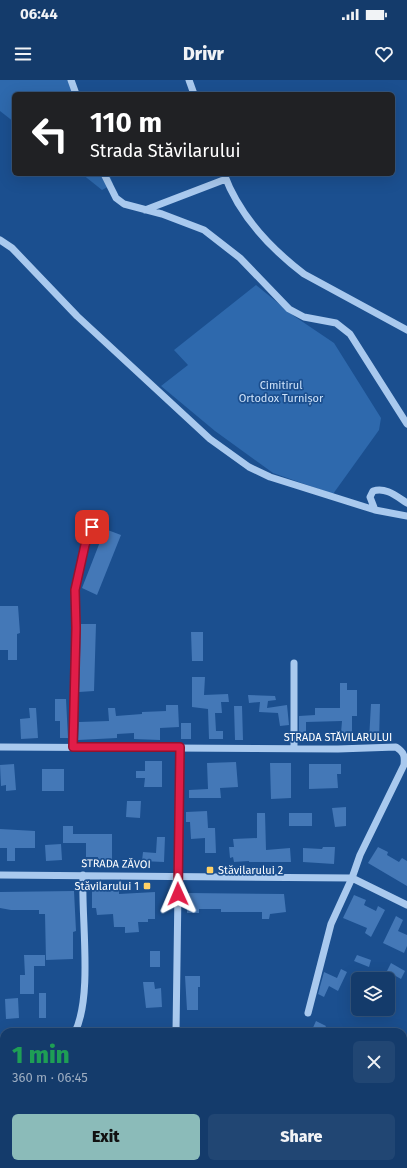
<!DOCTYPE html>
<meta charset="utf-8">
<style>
body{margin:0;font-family:"Fira Sans",sans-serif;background:#214673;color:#f1f3f6;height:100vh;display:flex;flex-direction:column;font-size:15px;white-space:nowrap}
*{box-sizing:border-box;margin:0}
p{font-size:13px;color:#9dadc1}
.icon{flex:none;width:22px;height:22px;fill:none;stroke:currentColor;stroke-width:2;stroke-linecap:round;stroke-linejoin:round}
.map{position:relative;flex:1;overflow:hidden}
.sheet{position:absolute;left:0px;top:948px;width:407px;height:140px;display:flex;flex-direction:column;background:#143b6b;border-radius:12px 12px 0 0;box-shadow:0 4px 16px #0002,0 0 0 1px #33557e}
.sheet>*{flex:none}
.top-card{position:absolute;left:12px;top:12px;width:383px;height:84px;border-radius:6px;box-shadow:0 4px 16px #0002,0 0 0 1px #33557e;background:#202124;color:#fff;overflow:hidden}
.tools{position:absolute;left:351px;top:892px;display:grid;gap:8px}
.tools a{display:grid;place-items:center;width:44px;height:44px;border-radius:6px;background:#143b6b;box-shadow:0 4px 16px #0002,0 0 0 1px #33557e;font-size:20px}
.pin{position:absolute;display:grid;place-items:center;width:34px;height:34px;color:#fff;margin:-17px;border-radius:8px;box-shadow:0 2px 6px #0006}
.me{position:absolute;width:44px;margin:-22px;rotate:359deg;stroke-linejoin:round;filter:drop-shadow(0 0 3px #0008)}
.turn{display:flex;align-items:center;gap:14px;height:84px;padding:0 12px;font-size:18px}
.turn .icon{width:52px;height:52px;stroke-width:2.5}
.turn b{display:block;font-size:28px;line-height:34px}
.round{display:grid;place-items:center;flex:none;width:42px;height:42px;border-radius:6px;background:#214673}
.overview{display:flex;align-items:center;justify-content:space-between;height:68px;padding:0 12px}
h1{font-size:24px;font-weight:800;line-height:30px;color:#1e9e55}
.cta{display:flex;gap:8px;margin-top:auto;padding:8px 12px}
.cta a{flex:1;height:46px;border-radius:6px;background:#8bbbb9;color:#111;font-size:16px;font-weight:800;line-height:46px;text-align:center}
.cta a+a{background:#214673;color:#f1f3f6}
.status{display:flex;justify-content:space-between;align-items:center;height:28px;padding:0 20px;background:#143b6b;direction:ltr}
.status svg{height:11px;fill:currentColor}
header{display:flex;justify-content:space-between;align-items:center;height:52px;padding:0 12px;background:#143b6b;font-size:18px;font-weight:800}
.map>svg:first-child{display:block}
.green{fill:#2e69ad}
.building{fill:#4478b7}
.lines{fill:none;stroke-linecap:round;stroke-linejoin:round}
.path{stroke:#a9c9ee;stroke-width:1.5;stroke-dasharray:2 3;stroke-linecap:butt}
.minor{stroke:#a9c9ee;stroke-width:7}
.route-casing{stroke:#92132f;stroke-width:10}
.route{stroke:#e11d48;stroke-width:7}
.poi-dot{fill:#ffd166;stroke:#1b4f8f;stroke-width:1.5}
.labels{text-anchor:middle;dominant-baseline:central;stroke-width:3.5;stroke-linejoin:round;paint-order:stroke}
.park-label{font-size:11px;fill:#cfe3fa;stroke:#1b4f8f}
.street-label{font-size:11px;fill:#fff;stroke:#1b4f8f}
.poi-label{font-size:11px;fill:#fff;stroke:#1b4f8f;text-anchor:start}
</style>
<div class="status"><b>06:44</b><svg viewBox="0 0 49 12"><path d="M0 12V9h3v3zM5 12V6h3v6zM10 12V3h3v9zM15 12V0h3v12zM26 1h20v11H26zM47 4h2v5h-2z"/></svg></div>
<header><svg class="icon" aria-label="menu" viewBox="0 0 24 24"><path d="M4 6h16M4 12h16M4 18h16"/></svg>Drivr<svg class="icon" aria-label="heart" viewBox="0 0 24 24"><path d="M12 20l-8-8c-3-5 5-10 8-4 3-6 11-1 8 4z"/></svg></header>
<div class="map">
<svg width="407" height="1088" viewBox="0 0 407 1088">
<rect width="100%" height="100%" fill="#1b4f8f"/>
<path class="green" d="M0,0h74l5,14h-65v28l-14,-11z
M82,94h27l4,10 -11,6z
M256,205l38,31 40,27 47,75 -2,12 -46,64 -60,-21 -58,-42 -54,-45 27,-21 -14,-15z
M0,1015l4,1v68h277l16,4h-297z"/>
<path class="building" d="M105,449l16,6 -24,60 -15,-7z
M0,526h18l2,27 -3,1v26h-9v-10h-8z
M81,544h15l-2,67 -15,1z
M191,552h12v29h-11z
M192,597h13l-1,18 24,-1 1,8h-8l1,11h-7l1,18h7v8h-14l-1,-30 -16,-2z
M340,603h7v7h10v26h-5v17h-11l1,-12 -36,1v10l-7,1v-17l16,-1v-7h25z
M248,615l27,1 1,4 -8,1 -1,7 20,-3 2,20 -9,1 -2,-13 -19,-1 1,-10 -11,1z
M55,619h11l2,39h-8v-17h-5z
M371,624h9l-1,37 -10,-1z
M166,625h12l1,22 -19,1v12l-26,-1v-6l-17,1v4l-39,2 1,-18 30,-1 -1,-13h7l1,8 26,-2v-2l24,-1z
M234,626h8l1,34h-8z
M29,628h7l2,30 -17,1 -1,-20 10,-1z
M181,643h10v16h-10z
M145,681h17v26h-18l1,-9h-9v-7h9z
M236,682l2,25 -18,1 1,10h-32v-8l19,-1 -1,-26z
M270,683h21v35l-20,1z
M14,684l2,26 -10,1v-6l-5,1 -1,-21z
M309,684h32v10h-4l1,14 -29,1z
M42,689h22v22h-22z
M127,721h14l-1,17 -14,-1z
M346,727v19l-11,1 -3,-19z
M207,731l1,17h7l1,25h-11v-15l-14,1 -1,-17h-4v-10z
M257,733h8l1,37 24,-2 1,14h-42v-1l-15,1 -1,-5 -3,1 -1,-11h5l-1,-8 24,-1z
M289,733h23v13h-23z
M63,746h10v8h39v27h-14v-4h-12v-14h-23z
M0,749l35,2v17h-20v13h-8v-13h-7z
M157,757h8l-1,25 -22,-1 1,-9 13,1z
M61,764l1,16 -16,1 -1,-16z
M323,767h12l-1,17 -31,-2v-14l19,1z
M378,767l10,5 -1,3 12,7 3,-4 5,3v25l-39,-23z
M92,810l27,1v3l36,-2v27h-7v3h-10l1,10 -14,1v-6h-11l-1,-13 -16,1 -1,-7h-4z
M74,811l2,40 -3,1v27l-27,1 -1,-46h-6v-4h-28l-11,-2v-16z
M187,813l97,1 2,18 -16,2 -1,5h-7v-7h-41v-3h-22v4h-12z
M354,815l12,5 -2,5 12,6 2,-5 7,4 -14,27 -6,-4 2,-5 -24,-10z
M396,836l7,4 -5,11 9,4v11l-3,7 -21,-10z
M150,871h10v16h-10z
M24,875h21v11h-11v28h-14v-19h5z
M357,875l14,5 -2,7 -15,-6z
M391,883l14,8 -4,8 -14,-8z
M341,889l6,3 -9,19 -9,-5 -5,11 -6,-3 6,-22 13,6z
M185,896h15v11h-2v23h-11z
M143,902h11l1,7 6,-1 1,19 -16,1z
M39,913h7v25h-7z
M18,918l1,20 -13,1 -1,-20z
M316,941l10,5 -3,6h-12z"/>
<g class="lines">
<path class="path" d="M243,1088l11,-4"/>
<path class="minor" d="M71,0l5,14
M189,0l5,14
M104,94l12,24 8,6 38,10 42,16 36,28 49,51 15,8 32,6 14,11 57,90
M224,94c15,41 46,74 80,100l103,56
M145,130l81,-31
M0,160l12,8 65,68 133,123 39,28 21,10 105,33 32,6
M375,430l-5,-13 3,-6c13,-4 23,5 34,12
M0,667l338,2 58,-2c8,5 9,9 8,18l-44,90 -8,23 -21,46 -23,89
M73,667l3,-119 -1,-38 10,-45 7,-18
M294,668v-85
M0,795l352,3 55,27
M75,952c18,-37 6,-114 8,-157
M176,952l4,-285
M0,977l4,-1
M403,1031l4,-1
M377,1084l5,3"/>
</g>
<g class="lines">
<g class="route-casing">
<path id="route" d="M92,447l-7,18 -10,45 1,38 -3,119h107l-2,147"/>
</g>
<use href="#route" class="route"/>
</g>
<g class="poi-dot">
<rect x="206" y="786" width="8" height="8" rx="2"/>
<rect x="143" y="802" width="8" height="8" rx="2"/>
</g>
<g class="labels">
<g class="park-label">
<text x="281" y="305">Cimitirul<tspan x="281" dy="13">Ortodox Turnișor</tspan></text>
</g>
<g class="street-label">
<text x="338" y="657">STRADA STĂVILARULUI</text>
<text transform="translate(116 784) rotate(1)">STRADA ZĂVOI</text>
</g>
<g class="poi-label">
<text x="218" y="790">Stăvilarului 2</text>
<text x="139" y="806" text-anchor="end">Stăvilarului 1</text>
</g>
</g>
</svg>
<div class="tools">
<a><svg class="icon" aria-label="layers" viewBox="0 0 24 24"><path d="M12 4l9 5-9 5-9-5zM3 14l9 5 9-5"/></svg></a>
</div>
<div class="pin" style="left:92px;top:447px;background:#d93025"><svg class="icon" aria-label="arrive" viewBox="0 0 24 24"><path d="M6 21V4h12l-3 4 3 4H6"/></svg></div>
<svg class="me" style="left:178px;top:814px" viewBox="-20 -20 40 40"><path d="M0-17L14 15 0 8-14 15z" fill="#e11d48" stroke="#fff" stroke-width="4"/></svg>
<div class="top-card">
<div class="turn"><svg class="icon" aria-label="left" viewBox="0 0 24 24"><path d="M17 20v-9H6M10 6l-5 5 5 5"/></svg><div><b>110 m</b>Strada Stăvilarului</div></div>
</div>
<section class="sheet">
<div class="overview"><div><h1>1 min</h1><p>360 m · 06:45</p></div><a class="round"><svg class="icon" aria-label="close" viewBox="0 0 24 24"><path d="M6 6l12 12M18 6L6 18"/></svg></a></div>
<div class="cta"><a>Exit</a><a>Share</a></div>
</section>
</div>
